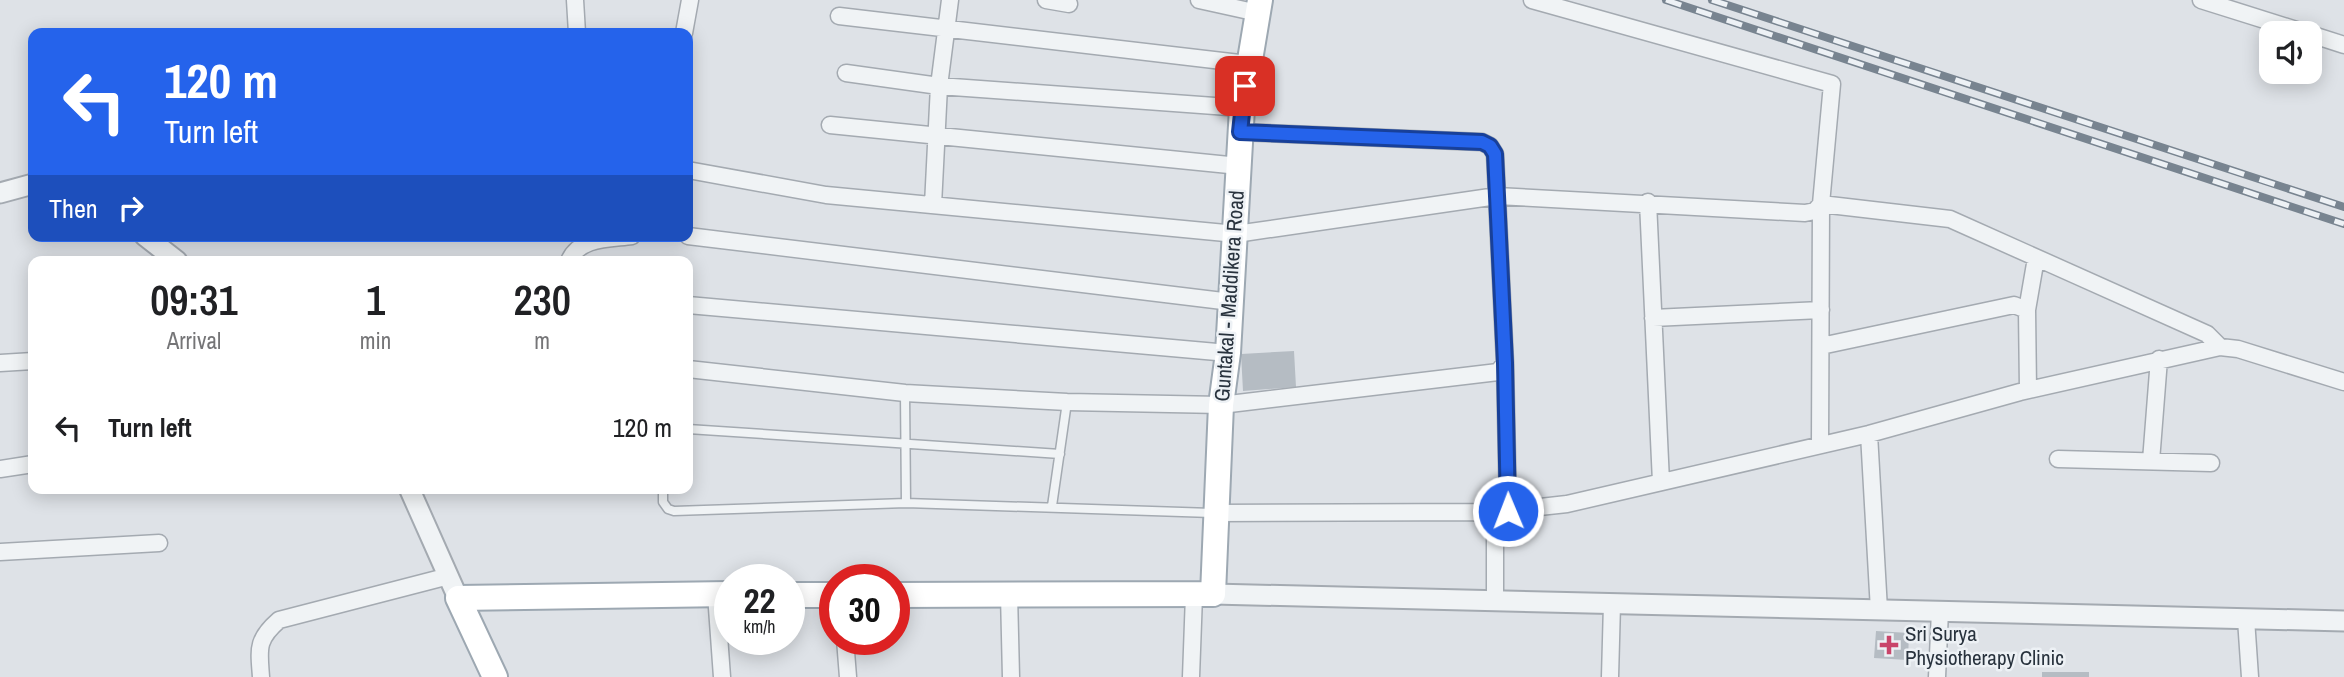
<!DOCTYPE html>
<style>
body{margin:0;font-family:"Archivo Narrow",sans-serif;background:#f6f6f6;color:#202124;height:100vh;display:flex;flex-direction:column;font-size:26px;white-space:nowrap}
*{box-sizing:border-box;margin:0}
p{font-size:23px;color:#757577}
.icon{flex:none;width:38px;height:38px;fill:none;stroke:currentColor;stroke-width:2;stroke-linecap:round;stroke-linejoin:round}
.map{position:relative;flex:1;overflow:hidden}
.sheet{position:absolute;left:28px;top:256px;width:665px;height:238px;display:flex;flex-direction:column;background:#fff;border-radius:14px;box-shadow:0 4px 18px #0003}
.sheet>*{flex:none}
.guide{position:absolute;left:28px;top:28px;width:665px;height:214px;border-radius:14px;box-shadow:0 4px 18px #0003;background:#2563eb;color:#fff;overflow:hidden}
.buttons{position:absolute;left:2259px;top:21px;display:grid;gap:14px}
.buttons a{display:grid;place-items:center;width:63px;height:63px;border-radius:14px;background:#fff;box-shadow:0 4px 18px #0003;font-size:35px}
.speed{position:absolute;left:714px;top:564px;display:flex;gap:14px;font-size:35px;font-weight:700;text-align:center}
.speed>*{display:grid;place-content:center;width:91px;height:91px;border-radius:50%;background:#fff;box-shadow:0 4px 18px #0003;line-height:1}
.speed small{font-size:18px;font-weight:400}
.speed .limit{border:10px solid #d22;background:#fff;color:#111}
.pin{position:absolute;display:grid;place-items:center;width:60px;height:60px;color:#fff;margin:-30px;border-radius:14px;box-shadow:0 4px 10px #0006}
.me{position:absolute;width:77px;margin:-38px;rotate:359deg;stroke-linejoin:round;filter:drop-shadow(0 0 5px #0008)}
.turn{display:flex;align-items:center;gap:24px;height:147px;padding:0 21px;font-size:32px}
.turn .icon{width:91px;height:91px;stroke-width:2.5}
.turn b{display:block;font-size:49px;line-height:60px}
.then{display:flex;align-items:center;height:66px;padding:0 21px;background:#0003;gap:14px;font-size:26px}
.eta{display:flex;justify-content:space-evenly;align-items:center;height:119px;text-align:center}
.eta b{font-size:42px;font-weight:600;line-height:49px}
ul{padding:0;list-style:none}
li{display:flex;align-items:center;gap:21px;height:105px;padding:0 21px}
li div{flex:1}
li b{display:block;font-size:26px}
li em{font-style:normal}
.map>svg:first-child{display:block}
.building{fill:#b5bcc3}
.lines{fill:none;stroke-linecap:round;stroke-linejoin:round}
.service-casing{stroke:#a4aab1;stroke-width:11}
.minor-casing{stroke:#a4aab1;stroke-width:19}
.tertiary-casing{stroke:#a4aab1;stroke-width:23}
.primary-casing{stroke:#9da8b2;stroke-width:28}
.service{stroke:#f0f3f5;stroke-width:8}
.minor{stroke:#f0f3f5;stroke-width:16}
.tertiary{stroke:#f0f3f5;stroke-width:19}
.primary{stroke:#fff;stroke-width:24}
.rail-casing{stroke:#788490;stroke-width:8}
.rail{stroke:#edf1f5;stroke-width:5;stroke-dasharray:16;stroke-linecap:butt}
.route-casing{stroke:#184099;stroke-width:18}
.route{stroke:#2563eb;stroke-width:12}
.poi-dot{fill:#c9456a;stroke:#edf1f5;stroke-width:2.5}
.labels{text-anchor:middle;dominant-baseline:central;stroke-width:5;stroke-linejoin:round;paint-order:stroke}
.street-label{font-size:21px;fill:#28323d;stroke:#edf1f5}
.poi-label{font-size:21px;fill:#28323d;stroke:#edf1f5;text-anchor:start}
</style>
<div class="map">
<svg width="2344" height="677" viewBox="0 0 2344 677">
<rect width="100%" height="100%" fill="#dee2e7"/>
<path class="building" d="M1294,351l2,36 -53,4 -2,-37z
M1876,631l33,2 -1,27 -34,-2z
M2042,672h47v5h-47z"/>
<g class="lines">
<g class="service-casing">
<path id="service" d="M905,393l1,110
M688,429l372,25
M663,488v14l5,7 6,2 232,-8 306,10
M1052,506l15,-104"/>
</g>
<g class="minor-casing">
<path id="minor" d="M575,0l2,33
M1046,0l23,4
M1199,0l59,13
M2201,0l105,33
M839,16l409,48
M684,33l6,-33
M2310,34l34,11
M846,73l93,13 303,22
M830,125l409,41
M688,170l138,25 410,39 261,-38 308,17 10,-2 6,-7 11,-120 -300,-84
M1648,202l13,280
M933,205l6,-119 11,-86
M688,236l543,66
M569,261c10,-24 41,-22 63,-25
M688,305l540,48
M1653,318l168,-8
M1821,346l193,-41 13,5
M0,363l33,-2
M1505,363l3,148
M688,369l217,24 162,9 154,3 277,-33 7,-9 -10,-209 -5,-8 -8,-4 -242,-10
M2028,390l-1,-80 9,-52
M1869,434l10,176
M1820,445l1,-241 129,15 257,115 13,13
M2058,459l153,4
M2151,461l8,-102
M0,469l33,-5
M1495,512v89
M1218,513l277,-1 72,-8 302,-70 151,-42 200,-45 18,2 106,33
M0,552l159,-9
M716,594l6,83
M1009,594l2,83
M2246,619l4,58
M845,639l3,38
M261,677c-2,-28 -5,-37 18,-57l170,-44
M1191,677l3,-82
M1610,677l2,-73
M1937,677l3,-66"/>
</g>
<g class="tertiary-casing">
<path id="tertiary" d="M0,193l33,-9
M145,236l32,25
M409,488l49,110
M1213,594l1131,27"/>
</g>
<g class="primary-casing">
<path id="primary" d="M789,595h46
M894,595l319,-1 8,-189 7,-52 14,-245 18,-108
M495,677l-37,-79 272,-4"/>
</g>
<use href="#service" class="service"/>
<use href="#minor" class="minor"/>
<use href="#tertiary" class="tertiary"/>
<use href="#primary" class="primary"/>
<g class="rail-casing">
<path id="rail" d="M1666,0l678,224
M1712,0l632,207"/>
</g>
<use href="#rail" class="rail"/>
</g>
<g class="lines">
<g class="route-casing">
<path id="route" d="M1245,86l-5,46 242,10 8,4 5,8 10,209 3,148"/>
</g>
<use href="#route" class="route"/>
</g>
<path class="poi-dot" d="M1885.5 634.5h7v7h7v7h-7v7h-7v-7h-7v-7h7z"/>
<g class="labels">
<g class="street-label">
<text transform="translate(1229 296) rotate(-86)">Guntakal - Maddikera Road</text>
</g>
<g class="poi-label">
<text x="1905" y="633">Sri Surya<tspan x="1905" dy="24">Physiotherapy Clinic</tspan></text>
</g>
</g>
</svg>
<div class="buttons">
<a><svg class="icon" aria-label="sound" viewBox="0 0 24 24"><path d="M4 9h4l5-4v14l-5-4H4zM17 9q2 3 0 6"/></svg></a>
</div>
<div class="speed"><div>22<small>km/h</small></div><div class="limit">30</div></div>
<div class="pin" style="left:1245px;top:86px;background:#d93025"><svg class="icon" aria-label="arrive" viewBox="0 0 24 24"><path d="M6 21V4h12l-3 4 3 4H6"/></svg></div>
<svg class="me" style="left:1508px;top:511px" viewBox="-20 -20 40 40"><circle r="17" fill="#2563eb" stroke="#fff" stroke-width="3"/><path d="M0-11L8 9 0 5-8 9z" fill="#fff"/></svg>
<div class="guide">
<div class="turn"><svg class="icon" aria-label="left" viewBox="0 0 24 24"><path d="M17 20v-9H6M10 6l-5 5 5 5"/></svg><div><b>120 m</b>Turn left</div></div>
<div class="then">Then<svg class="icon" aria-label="right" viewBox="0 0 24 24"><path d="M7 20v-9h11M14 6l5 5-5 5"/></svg></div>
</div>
<section class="sheet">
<div class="eta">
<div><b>09:31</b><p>Arrival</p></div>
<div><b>1</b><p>min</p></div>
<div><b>230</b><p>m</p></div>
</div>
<ul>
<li><svg class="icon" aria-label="left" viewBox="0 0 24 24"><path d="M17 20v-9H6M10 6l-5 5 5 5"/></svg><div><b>Turn left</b></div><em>120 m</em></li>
</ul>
</section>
</div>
